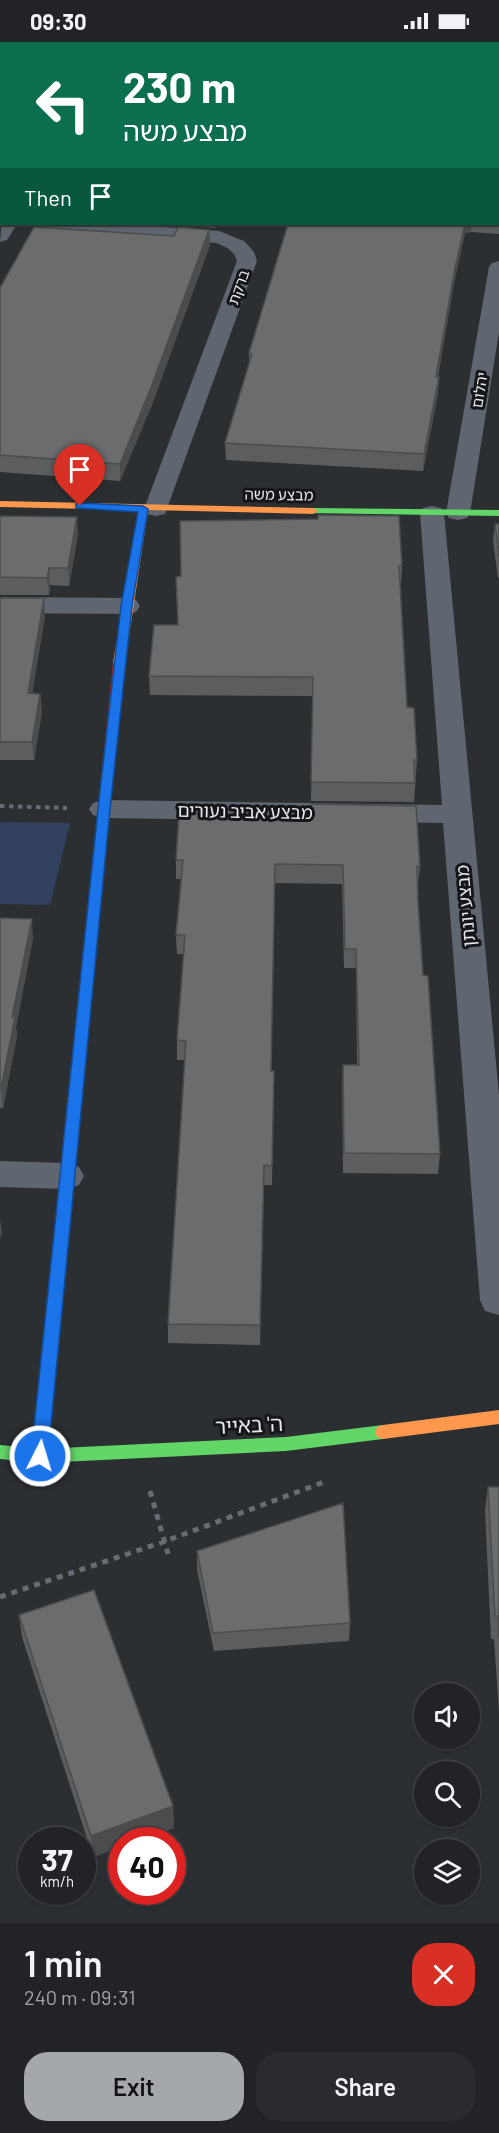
<!DOCTYPE html>
<meta charset="utf-8">
<style>
body{margin:0;font-family:Barlow,"Noto Sans Hebrew",sans-serif;background:#292b2e;color:#f1f3f6;height:100vh;display:flex;flex-direction:column;font-size:22px;white-space:nowrap}
*{box-sizing:border-box;margin:0}
p{font-size:20px;color:#a2a4a7}
.icon{flex:none;width:33px;height:33px;fill:none;stroke:currentColor;stroke-width:2;stroke-linecap:round;stroke-linejoin:round}
.map{position:relative;height:1881px;overflow:hidden}
.details{display:flex;flex-direction:column;background:#212326;flex:1}
.details>*{flex:none}
.hud{position:absolute;left:0px;top:0px;width:500px;height:183px;box-shadow:0 2px 4px #0004,0 0 0 2px #3e4043;background:#0b6e4f;color:#fff;overflow:hidden}
.fabs{position:absolute;left:414px;top:1641px;display:grid;gap:12px}
.fabs a{display:grid;place-items:center;width:66px;height:66px;border-radius:50%;background:#212326;box-shadow:0 2px 4px #0004,0 0 0 2px #3e4043;font-size:30px}
.speed{position:absolute;left:18px;top:1785px;display:flex;gap:12px;font-size:30px;font-weight:700;text-align:center}
.speed>*{display:grid;place-content:center;width:78px;height:78px;border-radius:50%;background:#212326;box-shadow:0 2px 4px #0004,0 0 0 2px #3e4043;line-height:1}
.speed small{font-size:15px;font-weight:400}
.speed .limit{border:9px solid #d22;background:#fff;color:#111}
.pin{position:absolute;display:grid;place-items:center;width:51px;height:51px;color:#fff;margin:-62px -26px;border-radius:50% 50% 50% 0;rotate:-45deg;box-shadow:0 0 6px #0007}
.pin .icon{rotate:45deg}
.me{position:absolute;width:66px;margin:-33px;rotate:5deg;stroke-linejoin:round;filter:drop-shadow(0 0 4px #0008)}
.turn{display:flex;align-items:center;gap:21px;height:126px;padding:0 24px;font-size:27px}
.turn .icon{width:78px;height:78px;stroke-width:2.5}
.turn b{display:block;font-size:42px;line-height:51px}
.then{display:flex;align-items:center;height:57px;padding:0 24px;background:#0003;gap:12px;font-size:22px}
.round{display:grid;place-items:center;flex:none;width:63px;height:63px;border-radius:24px;background:#292b2e}
.summary{display:flex;align-items:center;justify-content:space-between;height:102px;padding:0 24px}
h1{font-size:36px;font-weight:600;line-height:45px}
.action{display:flex;gap:12px;margin-top:auto;padding:12px 24px}
.action a{flex:1;height:69px;border-radius:24px;background:#a4a7ab;color:#111;font-size:24px;font-weight:600;line-height:69px;text-align:center}
.action a+a{background:#292b2e;color:#f1f3f6}
.status{display:flex;justify-content:space-between;align-items:center;height:42px;padding:0 30px;background:#212326;direction:ltr}
.status svg{height:16px;fill:currentColor}
.map>svg:first-child{display:block}
.green{fill:#31415f}
.lines{fill:none;stroke-linecap:round;stroke-linejoin:round}
.path-far1{stroke:#676b73;stroke-width:4;stroke-dasharray:4.5 4.5;stroke-linecap:butt}
.path{stroke:#676b73;stroke-width:5;stroke-dasharray:6 6;stroke-linecap:butt}
.street{fill:#60666f;fill-rule:evenodd}
.fast{fill:#63d668;fill-rule:evenodd}
.slow{fill:#ff974d;fill-rule:evenodd}
.jam{fill:#b3261e;fill-rule:evenodd}
.wall{fill:#5b5d5f}
.shaded-wall{fill:#4a4c4d}
.building{fill:#6a6c6e;stroke:#4a4c4d;stroke-width:1.5}
.route{fill:#1a73e8;stroke:#114b97;stroke-width:1.5}
.labels{text-anchor:middle;dominant-baseline:central;stroke-width:6;stroke-linejoin:round;paint-order:stroke}
.far-street-label{font-size:15px;fill:#e5e7ec;stroke:#141619}
.street-label{font-size:18px;fill:#e5e7ec;stroke:#141619}
.near-street-label{font-size:21px;fill:#e5e7ec;stroke:#141619}
</style>
<div class="status"><b>09:30</b><svg viewBox="0 0 49 12"><path d="M0 12V9h3v3zM5 12V6h3v6zM10 12V3h3v9zM15 12V0h3v12zM26 1h20v11H26zM47 4h2v5h-2z"/></svg></div>
<div class="map">
<svg width="499" height="1881" viewBox="0 0 499 1881">
<rect width="100%" height="100%" fill="#2c2f32"/>
<path class="green" d="M0,780l70,1 -20,82 -50,-1z"/>
<g class="lines">
<path class="path-far1" d="M0,764l67,2"/>
<path class="path" d="M150,1449l18,63
M0,1555l163,-55 161,-60"/>
<path class="street" d="M110,0h16l-17,2z
M318,0h16l-17,2z
M2,177v5h15l-10,16 -7,2z
M40,182h82l97,7 25,10 10,11 3,9 -92,253 -9,2 -9,-2 -3,-5 93,-248c-3,-11 -11,-14 -21,-18l-166,-13 -7,-2z
M499,219v71l-29,181 -3,5 -9,2 -9,-2 -3,-5 43,-246 3,-4z
M432,464l9,2 3,5 55,582v220l-14,-4 -5,-11 -37,-477 -339,-5 -11,-3 -4,-6 4,-6 11,-3 338,5 -22,-292 3,-5z
M0,555l127,1 9,2 4,6 -4,6 -9,2 -127,-1z
M0,1119l66,2 13,4 5,9 -5,9 -13,4 -66,-2z"/>
<path class="fast" d="M313,466l186,2v6l-190,-3 -1,-2z
M383,1383l6,2 2,5 -2,5 -6,2 -97,12 -246,12 -40,-4v-14l40,4 246,-12z"/>
<path class="slow" d="M0,459l313,7 5,3 -5,3 -165,-4 -23,153 -6,3 -6,-3 25,-153 -138,-3z
M94,858l6,4 -26,269 -2,4h-10l-2,-4 28,-269z
M499,1368v14l-116,15 -6,-2 -2,-5 2,-5 6,-2z"/>
<path class="jam" d="M119,618l6,3 -25,241 -6,4 -6,-4 25,-241z
M67,1126l5,1 2,4 -26,283 -2,5 -6,2 -6,-2 -2,-5 28,-283 2,-4z"/>
</g>
<path class="wall" d="M498,141h1v51l-28,-2 -6,1 -11,50 -16,94v16l-15,78 -197,-11 -1,-17 24,-80v-10l39,-129h210z
M186,182h31l-2,4 -29,-2z
M210,203l-57,157 -33,79 -120,-9v-184z
M0,474l78,18 -9,52 -19,-1 -1,10h-49z
M495,482h4v54h-1l-5,-37z
M402,524l-1,18h-1l7,123 10,53 -3,42 -103,-1 2,-105 -163,-1 -1,-19 29,-51 -2,-48z
M0,556l45,18 -13,78h8l2,18 -8,48h-34z
M176,818l244,6 -2,19h-1l6,90 17,179 -2,20 -95,-1 -1,-88 1,-20h14l-1,-97h-12l-2,-84 -67,-1 -4,188h3l-2,114h-8l-4,160 -92,-2v-19l17,-264h-8v-20l7,-86h-7l-1,-19 5,-56h-5z
M0,876l33,20 -17,89 1,9 -14,72h-3z
M488,1445h11v225l-5,-73h-3l-6,-129z
M197,1509l153,72 -1,18 -135,10 -17,-81z
M19,1573l154,191 1,22 -81,29 -71,-220z"/>
<path class="shaded-wall" d="M69,0h8l-1,2h-8z
M1,94l1,15 -2,1v-15z
M2,123v17l-2,2v-16z
M499,126v14h-1v-13z
M465,182h6v8l-6,1 -11,50 -19,110 1,-16 19,-109z
M209,188l1,15 -57,157 -33,79v-17z
M439,335l-1,16 -15,78 1,-17z
M77,475l1,17 -9,52 -1,-18z
M49,526l1,17 -1,10 -2,-17z
M44,556l1,18 -16,95 -1,-18z
M40,652l2,18 -8,48 -2,-18z
M32,877l1,19 -17,89 1,9 -14,72 -2,-19 11,-72z
M0,1176l2,15 -2,7z
M173,1764l1,22 -35,12h-17v7l-29,10 -2,-21z"/>
<path class="building" d="M14,0h55l-1,2h-55z
M148,0h131l-1,2h-130z
M368,0h125v2h-125z
M2,23v72h-2v-70z
M498,97h1v29l-1,1z
M0,109h2v14l-2,3z
M498,141h1v36h-1z
M288,182h177l-10,44 -19,109h3l-15,77 -199,-11 27,-89 -3,-1z
M34,185l140,9 4,-9 31,3 -57,155 -32,79 -120,-9v-167z
M318,473l81,1 3,50h-3l4,70 4,71 7,1 3,52h-3l1,23 -104,-1 2,-105 -164,-1 5,-51h24l-2,-48 5,-1 -1,-55 138,-2z
M0,474l77,1 -9,51h-19l-2,10 -47,-1z
M495,482h4v33z
M0,556h44l-16,95 12,1 -8,48h-32z
M311,762l105,2 4,60h-3l1,35 5,74 5,1 12,178 -96,-1 -1,-88h16l-3,-116h-11l-2,-84 -68,-1 -4,207h3l-2,95 -8,-1 -4,160 -92,-1 18,-283 -9,-1 8,-105h-9l7,-75h-7l3,-46 132,2z
M0,876l32,1 -20,98h3l-14,72h-1z
M488,1445h11v151l-1,-22h-3z
M343,1461l7,120 -137,10 -16,-82z
M94,1548l79,216 -82,30 -72,-221z"/>
<path class="route" d="M80,461l63,3 5,3 -16,97 -22,203 -62,647 -2,5 -6,2 -6,-2 -3,-5 67,-647 23,-203 17,-94 -62,-4v-4z"/>
<g class="labels">
<g class="far-street-label">
<text transform="translate(238 245) rotate(-70)">ברקת</text>
<text transform="translate(479 348) rotate(-81)">יהלום</text>
<text transform="translate(279 452) rotate(1)">מבצע משה</text>
</g>
<g class="street-label">
<text transform="translate(245 769) rotate(1)">מבצע אביב נעורים</text>
<text transform="translate(465 864) rotate(-95)">מבצע יונתן</text>
</g>
<g class="near-street-label">
<text transform="translate(249 1382) rotate(-3)">ה' באייר</text>
</g>
</g>
</svg>
<div class="fabs">
<a><svg class="icon" aria-label="sound" viewBox="0 0 24 24"><path d="M4 9h4l5-4v14l-5-4H4zM17 9q2 3 0 6"/></svg></a>
<a><svg class="icon" aria-label="search" viewBox="0 0 24 24"><circle cx="10" cy="10" r="6"/><path d="M15 15l6 6"/></svg></a>
<a><svg class="icon" aria-label="layers" viewBox="0 0 24 24"><path d="M12 4l9 5-9 5-9-5zM3 14l9 5 9-5"/></svg></a>
</div>
<div class="speed"><div>37<small>km/h</small></div><div class="limit">40</div></div>
<div class="pin" style="left:80px;top:464px;background:#d93025"><svg class="icon" aria-label="arrive" viewBox="0 0 24 24"><path d="M6 21V4h12l-3 4 3 4H6"/></svg></div>
<svg class="me" style="left:40px;top:1414px" viewBox="-20 -20 40 40"><circle r="17" fill="#1a73e8" stroke="#fff" stroke-width="3"/><path d="M0-11L8 9 0 5-8 9z" fill="#fff"/></svg>
<div class="hud">
<div class="turn"><svg class="icon" aria-label="left" viewBox="0 0 24 24"><path d="M17 20v-9H6M10 6l-5 5 5 5"/></svg><div><b>230 m</b>מבצע משה</div></div>
<div class="then">Then<svg class="icon" aria-label="arrive" viewBox="0 0 24 24"><path d="M6 21V4h12l-3 4 3 4H6"/></svg></div>
</div>
</div>
<section class="details">
<div class="summary"><div><h1>1 min</h1><p>240 m · 09:31</p></div><a class="round" style="background:#d93025;color:#fff"><svg class="icon" aria-label="close" viewBox="0 0 24 24"><path d="M6 6l12 12M18 6L6 18"/></svg></a></div>
<div class="action"><a>Exit</a><a>Share</a></div>
</section>
